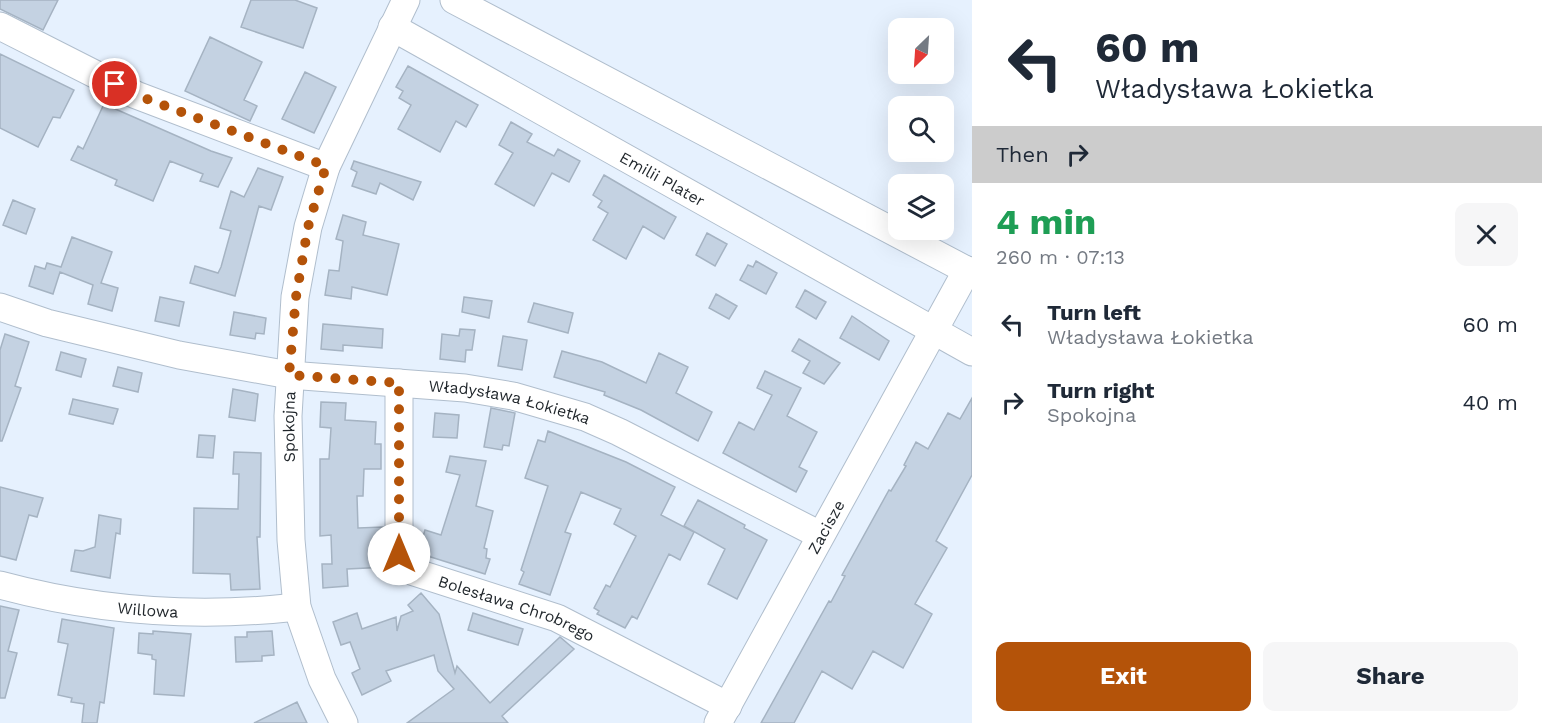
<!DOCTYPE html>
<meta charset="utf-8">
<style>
body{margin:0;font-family:"Work Sans",sans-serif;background:#f6f6f7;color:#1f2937;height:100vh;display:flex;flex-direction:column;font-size:22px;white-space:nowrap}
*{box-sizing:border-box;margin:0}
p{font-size:20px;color:#747a83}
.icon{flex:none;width:33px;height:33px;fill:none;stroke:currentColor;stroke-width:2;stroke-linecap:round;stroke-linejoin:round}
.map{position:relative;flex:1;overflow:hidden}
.details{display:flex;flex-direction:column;background:#fff;width:570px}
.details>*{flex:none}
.banner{background:#fff;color:#1f2937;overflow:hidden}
.needle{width:39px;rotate:205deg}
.controls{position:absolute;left:888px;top:18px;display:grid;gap:12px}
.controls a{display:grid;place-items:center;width:66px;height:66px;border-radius:12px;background:#fff;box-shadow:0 6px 24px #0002;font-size:30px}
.pin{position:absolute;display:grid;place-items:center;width:51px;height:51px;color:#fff;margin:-26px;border:3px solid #fff;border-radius:50%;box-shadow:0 2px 6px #0007}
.me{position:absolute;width:66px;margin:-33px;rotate:0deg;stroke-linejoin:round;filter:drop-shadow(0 0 4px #0008)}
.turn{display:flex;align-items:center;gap:21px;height:126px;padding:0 24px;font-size:27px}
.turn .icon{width:78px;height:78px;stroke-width:2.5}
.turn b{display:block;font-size:42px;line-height:51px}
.then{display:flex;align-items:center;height:57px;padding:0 24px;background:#0003;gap:12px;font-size:22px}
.round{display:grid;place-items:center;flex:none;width:63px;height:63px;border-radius:12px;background:#f6f6f7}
.summary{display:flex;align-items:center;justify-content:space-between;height:102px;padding:0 24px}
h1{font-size:36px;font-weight:700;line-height:45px;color:#1e9e55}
.button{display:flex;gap:12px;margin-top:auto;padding:12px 24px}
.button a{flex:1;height:69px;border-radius:12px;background:#b45309;color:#fff;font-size:24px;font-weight:700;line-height:69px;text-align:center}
.button a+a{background:#f6f6f7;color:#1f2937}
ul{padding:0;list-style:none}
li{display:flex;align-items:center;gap:18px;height:78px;padding:0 24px}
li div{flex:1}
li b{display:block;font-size:22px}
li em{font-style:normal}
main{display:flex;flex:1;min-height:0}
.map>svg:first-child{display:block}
.building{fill:#c4d2e2;stroke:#a5b3c2;stroke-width:1.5}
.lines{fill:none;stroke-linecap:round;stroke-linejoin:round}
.minor-casing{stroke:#b0becd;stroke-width:29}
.minor{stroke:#fff;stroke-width:27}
.route{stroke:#b45309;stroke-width:10;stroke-dasharray:0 18}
.labels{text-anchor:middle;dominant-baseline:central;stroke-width:5;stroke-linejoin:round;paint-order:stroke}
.street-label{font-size:16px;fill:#1f252a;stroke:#fdfdfd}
</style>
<main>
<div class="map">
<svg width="972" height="723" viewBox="0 0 972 723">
<rect width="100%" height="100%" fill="#e6f1fe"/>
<path class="building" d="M0,0h58l-15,30 -43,-21z
M251,0h44l22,8 -14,40 -62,-21z
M210,37l52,25 -18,38 13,6 -7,15 -65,-30z
M0,54l74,36 -14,28 -7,-1 -15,30 -38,-19z
M408,66l70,39 -12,22 -10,-6 -16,31 -42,-23 13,-24 -12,-7 4,-7 -7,-4z
M305,72l31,15 -22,46 -32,-14z
M104,104l107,47 21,7 -14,29 -18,-6 3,-7 -33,-13 -17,40 -38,-16 2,-5 -46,-20 7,-14 5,3z
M511,122l21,12 -5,8 27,14 4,-7 22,12 -11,21 -17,-9 -18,33 -39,-22 18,-31 -14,-8z
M354,161l67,21 -8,18 -33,-17 -4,11 -24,-8 5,-14 -6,-3z
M258,168l25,9 -12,33 -12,-4 -24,90 -45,-13 5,-17 23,7 3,-6 10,-36 -11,-3 11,-37 13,6z
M604,175l72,42 -12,22 -21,-13 -17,33 -33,-19 15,-27 -10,-6 4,-6 -9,-6z
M13,200l22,9 -9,25 -23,-9z
M343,215l23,7 -3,13 36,9 -12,51 -35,-8 -1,12 -26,-4 4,-25 10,1 4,-30 -7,-2z
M707,233l20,11 -12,22 -19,-11z
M72,237l40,15 -11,31 17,5 -6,23 -24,-7 5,-19 -33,-13 -7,22 -24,-8 6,-20 10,3 2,-6 14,4z
M756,261l21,12 -11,21 -26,-14 8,-15 5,2z
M805,290l21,12 -10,17 -20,-12z
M716,294l21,12 -8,13 -20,-11z
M160,297l24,5 -5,24 -24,-5z
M464,297l28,4 -3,17 -27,-6z
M534,303l39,10 -5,20 -40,-11z
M234,312l32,6 -2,16 -8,-1 -1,6 -25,-4z
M852,316l37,25 -10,19 -39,-22z
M323,324l60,5 -1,19 -39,-3v6l-22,-2z
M460,329l15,1 -3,20h-6l-1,12 -25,-3 2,-25 17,2z
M5,334l24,8 -14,44 6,2 -19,53h-2v-91z
M503,336l24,4 -5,30 -24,-4z
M799,339l41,24 -16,21 -21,-11 7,-12 -18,-10z
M562,351l40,11 44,21 13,-30 29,14 -12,26 36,19 -14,29 -57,-31 -37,-15 1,-3 -51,-15z
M61,352l25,7 -5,18 -25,-7z
M118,367l24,6 -4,19 -25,-6z
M765,371l36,17 -14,28 30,16 -18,35 8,4 -11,21 -73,-39 16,-31 15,8 18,-35 -15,-7z
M233,389l25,5 -3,27 -26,-4z
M972,398v77l-36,66 11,7 -32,56 17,10 -29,54 -30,-17 -21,38 -30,-18 -28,52h-33l68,-122 2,1 14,-26 -3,-1 47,-85 2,1 15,-25 -2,-1 12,-23 12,7 20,-36 12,6z
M73,399l45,10 -5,15 -44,-10z
M321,402l25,1 -1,17 31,2 -1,22h6v25h-17l-1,27h-6l1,32 25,-1v28l5,12 -41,2 1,17 -25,2 -1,-24h10l-1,-29 -11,1v-77h9l2,-31 -11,-1z
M491,408l24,5 -6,33 -6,-1 -1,5 -18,-3z
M435,413l24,2 -2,23 -24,-1z
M548,431l78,31 49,25 -14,28 33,17 -14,28 -11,-6 -32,65 -5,-3 -7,12 -28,-14 2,-3 -5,-3 12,-23 4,2 26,-51 -22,-12 7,-15 -40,-17 -16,40 6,2 -21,61 -31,-11 5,-12 -3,-2 27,-84 -23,-8 13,-38 7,2z
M199,435l16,1 -2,22 -16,-1z
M234,452l27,1 -1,84h-3l3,52 -29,1 -1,-16 -37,-1 1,-65 44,1 1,-35h-6z
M450,456l36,5 -10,45 17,5 -9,37 3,1 -1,9 4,1 -5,15 -67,-21 7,-23 16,5 19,-60 -14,-3z
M0,487l43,11 -6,19 -8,-2 -13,45 -16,-4z
M698,500l47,25 -1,3 23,12 -30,59 -29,-15 17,-35 -41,-23z
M99,515l22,4 -1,15 -4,-1 -6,45 -39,-7 4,-21 8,1 12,-4z
M421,593l18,21 16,59 2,-7 33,37 70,-66 14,12 -72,67 6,7h-101l47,-34 -16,-18 -4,-16 -48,16 5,10 -29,14 -10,-22 8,-4 -10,-27 -9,3 -8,-23 24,-9 5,16 34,-12 1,14 4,-15 12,-5 -5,-6z
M0,606l19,4 -11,41 9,2 -12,45h-5z
M473,613l50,16 -5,16 -50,-15z
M62,619l52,9 -10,75 -4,-1 -3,21h-15l2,-19 -13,-2 1,-4 -14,-3 10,-51 -10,-2z
M153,631l38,3 -7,62 -30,-2 2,-34 -4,-1v-4l-14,-2 1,-20 14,1z
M272,631l2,24 -12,1v5l-26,1 -1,-25h12v-5z
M297,702l10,21h-53z"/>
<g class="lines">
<g class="minor-casing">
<g id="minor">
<path d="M454,0l518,273"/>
<path d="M0,26l136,69 190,72"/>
<path id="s1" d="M392,27l580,325"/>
<path id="s2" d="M0,307l47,16 132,32 110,20 176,13 48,8 72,21 34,15 201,103"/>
<path id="s3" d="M399,383v171l6,12 9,6 143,46 171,88"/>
<path id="s4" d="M0,585c96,26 198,33 297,22"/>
<path id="s5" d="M344,723l-22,-44 -25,-72 -6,-67 -3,-124 7,-119 13,-70 18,-60 80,-167"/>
<path id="s6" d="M718,723l249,-453"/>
</g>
</g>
<use href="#minor" class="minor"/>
</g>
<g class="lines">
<path class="route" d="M115,84l21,11 190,71 -18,61 -12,70 -7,78 110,8v171"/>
</g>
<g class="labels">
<g class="street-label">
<text stroke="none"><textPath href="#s1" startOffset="310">Emilii Plater</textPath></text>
<text stroke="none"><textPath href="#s2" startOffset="520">Władysława Łokietka</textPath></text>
<text stroke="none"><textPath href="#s5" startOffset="306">Spokojna</textPath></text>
<text stroke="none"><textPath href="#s6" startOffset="224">Zacisze</textPath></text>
<text stroke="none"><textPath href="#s4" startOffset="150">Willowa</textPath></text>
<text stroke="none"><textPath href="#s3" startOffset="304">Bolesława Chrobrego</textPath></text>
</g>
</g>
</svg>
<div class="controls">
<a><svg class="needle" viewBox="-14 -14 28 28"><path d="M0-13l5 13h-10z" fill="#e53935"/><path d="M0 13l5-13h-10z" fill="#747a83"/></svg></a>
<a><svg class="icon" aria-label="search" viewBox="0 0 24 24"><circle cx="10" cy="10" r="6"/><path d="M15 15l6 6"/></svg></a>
<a><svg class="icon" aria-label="layers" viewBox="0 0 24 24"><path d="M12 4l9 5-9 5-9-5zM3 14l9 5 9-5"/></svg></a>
</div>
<div class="pin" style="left:115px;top:84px;background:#d93025"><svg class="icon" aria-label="arrive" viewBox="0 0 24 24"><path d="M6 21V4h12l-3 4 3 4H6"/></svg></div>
<svg class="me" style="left:399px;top:554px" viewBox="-20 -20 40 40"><circle r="19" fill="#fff"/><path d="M0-13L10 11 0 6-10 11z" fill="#b45309"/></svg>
</div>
<section class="details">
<div class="banner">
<div class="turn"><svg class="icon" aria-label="left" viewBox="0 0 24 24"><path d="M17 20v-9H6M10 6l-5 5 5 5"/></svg><div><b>60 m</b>Władysława Łokietka</div></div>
<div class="then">Then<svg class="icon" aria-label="right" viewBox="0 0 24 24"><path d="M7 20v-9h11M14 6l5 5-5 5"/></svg></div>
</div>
<div class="summary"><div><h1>4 min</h1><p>260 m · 07:13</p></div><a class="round"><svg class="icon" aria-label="close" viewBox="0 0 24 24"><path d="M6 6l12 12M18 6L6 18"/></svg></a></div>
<ul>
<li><svg class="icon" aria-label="left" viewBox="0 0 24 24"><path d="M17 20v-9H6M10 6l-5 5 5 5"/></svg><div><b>Turn left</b><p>Władysława Łokietka</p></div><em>60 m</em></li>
<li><svg class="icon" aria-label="right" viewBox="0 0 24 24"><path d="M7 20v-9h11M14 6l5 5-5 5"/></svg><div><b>Turn right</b><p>Spokojna</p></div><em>40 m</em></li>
</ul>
<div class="button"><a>Exit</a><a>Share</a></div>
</section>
</main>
